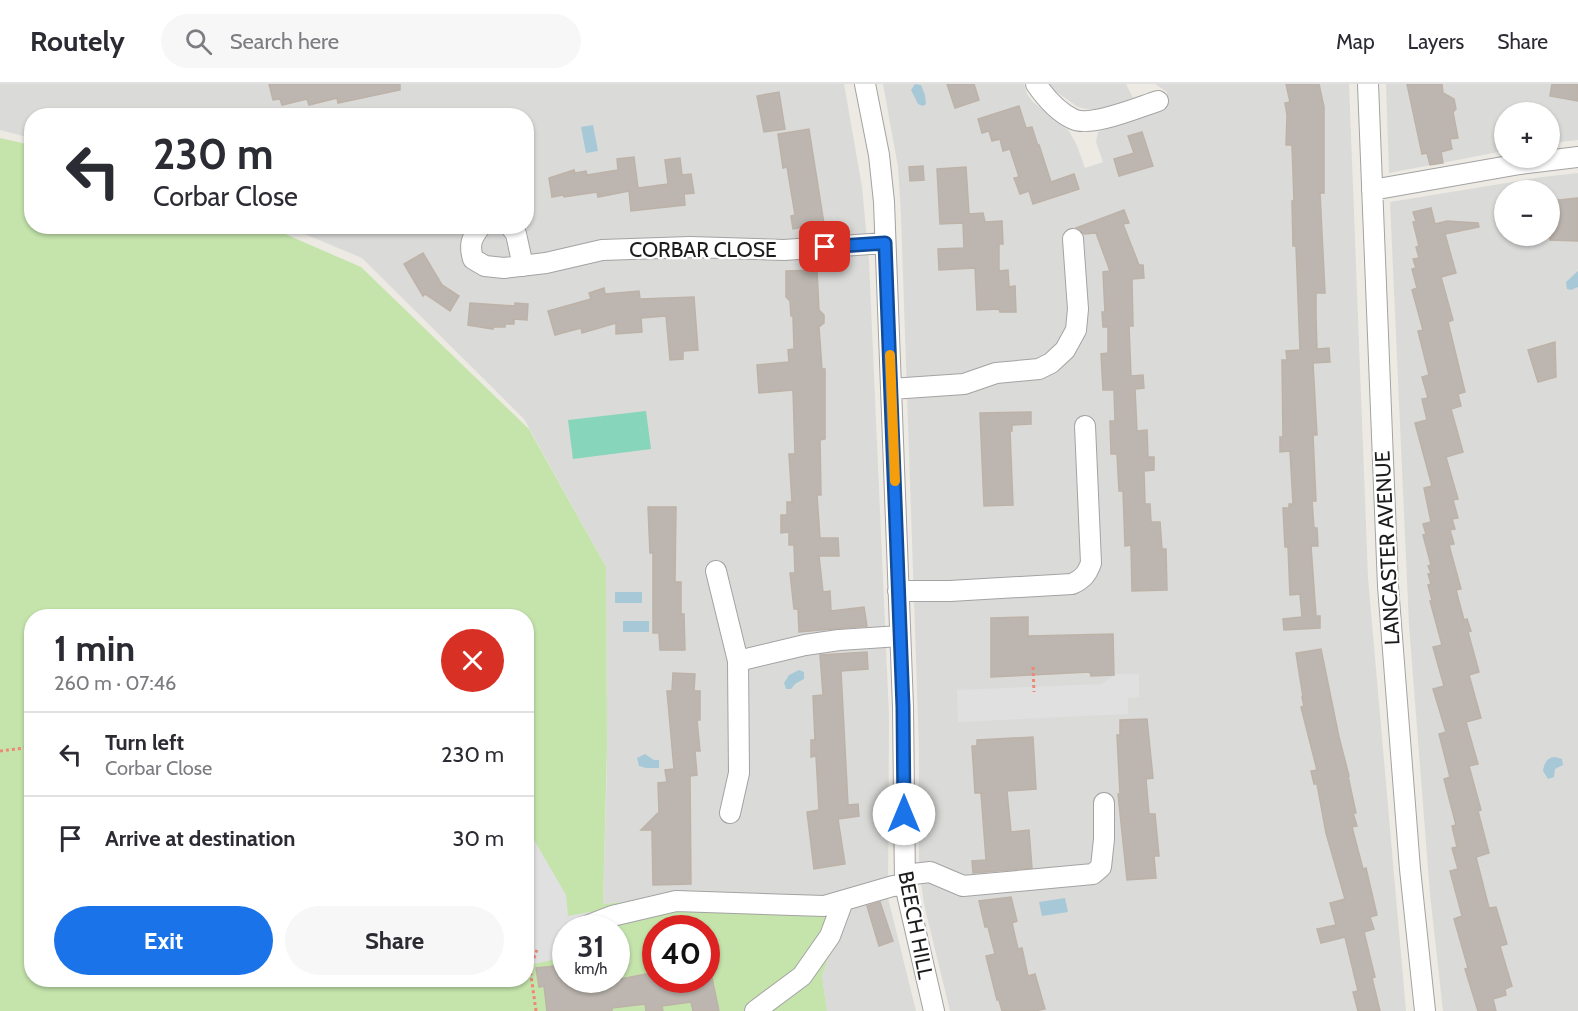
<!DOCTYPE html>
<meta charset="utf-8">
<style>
body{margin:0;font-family:Cabin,sans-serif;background:#f7f7f7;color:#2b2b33;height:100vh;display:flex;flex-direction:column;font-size:22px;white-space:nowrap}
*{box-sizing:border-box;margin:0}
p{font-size:20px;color:#7c7c81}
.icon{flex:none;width:33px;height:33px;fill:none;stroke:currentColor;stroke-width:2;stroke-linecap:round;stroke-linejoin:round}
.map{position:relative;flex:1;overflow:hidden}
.sheet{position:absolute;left:24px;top:525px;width:510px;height:378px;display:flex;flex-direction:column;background:#fff;border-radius:24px;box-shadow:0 2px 4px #0004}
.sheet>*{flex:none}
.guide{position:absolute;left:24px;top:24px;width:510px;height:126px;border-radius:24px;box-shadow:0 2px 4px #0004;background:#fff;color:#2b2b33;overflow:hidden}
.tools{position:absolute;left:1494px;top:18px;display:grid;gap:12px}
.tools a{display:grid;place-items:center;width:66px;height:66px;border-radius:50%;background:#fff;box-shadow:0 2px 4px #0004;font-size:30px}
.speed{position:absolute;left:552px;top:831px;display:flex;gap:12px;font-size:30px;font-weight:700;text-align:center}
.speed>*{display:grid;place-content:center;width:78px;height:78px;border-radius:50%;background:#fff;box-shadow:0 2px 4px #0004;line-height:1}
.speed small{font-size:15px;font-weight:400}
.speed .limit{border:9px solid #d22;background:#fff;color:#111}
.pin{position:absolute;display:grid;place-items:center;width:51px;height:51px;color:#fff;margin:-26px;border-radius:12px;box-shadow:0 3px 9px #0006}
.me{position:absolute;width:66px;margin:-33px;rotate:0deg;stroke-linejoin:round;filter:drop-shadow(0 0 4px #0008)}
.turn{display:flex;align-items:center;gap:21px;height:126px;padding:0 30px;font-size:27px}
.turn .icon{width:78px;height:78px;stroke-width:2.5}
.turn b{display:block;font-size:42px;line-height:51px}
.round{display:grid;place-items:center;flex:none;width:63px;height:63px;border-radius:32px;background:#f7f7f7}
.headline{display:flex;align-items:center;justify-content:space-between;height:102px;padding:0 30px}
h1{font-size:36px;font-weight:800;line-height:45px}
.cta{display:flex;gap:12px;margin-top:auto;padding:12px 30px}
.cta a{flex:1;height:69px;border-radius:36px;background:#1a73e8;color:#fff;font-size:24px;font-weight:800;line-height:69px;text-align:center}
.cta a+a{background:#f7f7f7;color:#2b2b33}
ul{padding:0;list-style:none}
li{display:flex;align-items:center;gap:18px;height:84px;padding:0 30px;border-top:2px solid #e1e1e2}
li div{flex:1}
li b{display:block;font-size:22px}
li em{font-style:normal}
header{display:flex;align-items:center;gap:36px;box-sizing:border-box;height:84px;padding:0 30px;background:#fff;border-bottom:2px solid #e1e1e2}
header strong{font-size:28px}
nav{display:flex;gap:33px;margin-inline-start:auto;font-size:21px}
.search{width:420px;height:54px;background:#f7f7f7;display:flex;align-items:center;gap:15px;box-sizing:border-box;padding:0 21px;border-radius:33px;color:#7c7c81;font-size:22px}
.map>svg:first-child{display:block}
.residential{fill:#dadad9;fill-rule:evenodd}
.grass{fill:#c4e4ac;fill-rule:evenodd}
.pitch{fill:#87d6bc}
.parking{fill:#e0e0e0}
.water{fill:#a7c9d7}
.building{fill:#bdb6b0;stroke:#bdb2a7;stroke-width:1.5}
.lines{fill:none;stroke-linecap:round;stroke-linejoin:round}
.minor-casing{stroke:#a3a3a3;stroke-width:22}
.path{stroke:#ee8773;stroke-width:3;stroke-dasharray:3 3;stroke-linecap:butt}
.minor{stroke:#fff;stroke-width:20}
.route-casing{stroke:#114b97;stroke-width:15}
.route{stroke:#1a73e8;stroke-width:10}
.slow{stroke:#f59e0b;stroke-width:10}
.labels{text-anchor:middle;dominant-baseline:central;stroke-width:4.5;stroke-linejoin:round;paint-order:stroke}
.street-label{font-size:21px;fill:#1c1c1c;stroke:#fff}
</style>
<header>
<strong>Routely</strong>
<div class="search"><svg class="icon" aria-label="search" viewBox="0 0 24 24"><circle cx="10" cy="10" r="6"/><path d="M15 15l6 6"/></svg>Search here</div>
<nav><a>Map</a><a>Layers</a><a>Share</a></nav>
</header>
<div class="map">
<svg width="1578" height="927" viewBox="0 0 1578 927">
<rect width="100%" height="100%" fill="#edeae3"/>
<path class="residential" d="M0,0h844l18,103 7,74 20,455 -1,182 28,113h-89l-5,-35 28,-84 -22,4 -136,-1 -89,9 4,-142 -1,-195 -82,-148 -162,-161 -74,-31 238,-1v-110h-494l-1,22 -31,-8z
M883,0h141l3,10 6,8 35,28 8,13 9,25 18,-6 -7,-20 2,-10 65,-21 4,-19 -12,-8h194l19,494 38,433h-456l-26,-107 -5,-37v-118l-18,-533 -3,-49z
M1048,0h78l7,14 -31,11h-16l-8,-2 -26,-18z
M1386,0h192v56l-28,3v-31h-46v39l-115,22z
M1578,89v838h-135l-13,-117 -21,-269 -19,-423 152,-25zM1504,106h46v46h-46z"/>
<path class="grass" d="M0,54l31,7 1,81 237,1 92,40 168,162 77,138 1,180 -4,157 89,-9 136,1 23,-5 -29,85 5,35h-827zM32,532h494v364h-494zM566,844h50v52h-50zM656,844h50v52h-50z"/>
<path class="pitch" d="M646,327l5,38 -78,10 -5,-39z"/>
<path class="parking" d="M1116,590h23v23l-11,1v16l-170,8 -1,-32 144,-6z
M526,742l40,69 2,21 22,-4 22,4 -13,12h-33l-1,29 -31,7 -7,-2z"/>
<path class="water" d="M915,0l6,1 4,10 1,9 -3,2 -5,-2 -7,-14z
M593,41l5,26 -12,2 -5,-26z
M1578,187v16l-7,3 -4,-1 -1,-7z
M615,508h27v11h-27z
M623,537h26v11h-26z
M799,586l5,2v7l-9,5 -4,5h-5l-2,-6 5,-8z
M645,670l9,6h5v8h-13l-7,-2 -2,-8z
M1555,673l7,2 1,6 -8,4 -1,8 -6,2 -5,-8c1,-7 4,-14 12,-14z
M1065,814l3,14 -26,4 -3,-14z"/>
<path class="building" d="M269,0h131v6l-62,13 -1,-5 -28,7 -2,-6 -25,6 -2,-6 -7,1z
M947,0h27l5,16 -24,8z
M1286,0h33l5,23v86h-4l5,100h-9v23l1,33 12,-1 1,14 -17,1 4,72h-4l3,66h-4l2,27h3l1,18h-7l5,70h4v12l-36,2 -1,-11 19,-2 -2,-23 -10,1 -2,-48h-3l-2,-39h6v-4h4l-3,-53 -10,1v-15h3l-1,-77h5l-1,-9 14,-1 -4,-104h-3l-1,-45h2l-2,-56h-6l1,-30 -2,-12 5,-1z
M1407,0h35l1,9 11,6 2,10 -3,3 5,26 -8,1 2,10 -11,3 2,11 -13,2 -3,-12 -5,1z
M1552,0h26v17l-28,-5z
M779,8l6,37 -21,3 -7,-36z
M1019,22l7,22 6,-1 6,19 1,-1 12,37 23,-8 5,15 -46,15 -4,-13 -9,3 -6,-16 5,-1 -9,-28 -7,2 -3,-12 -8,2 -3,-10 -7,2 -4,-14z
M809,45l15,95 -31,5 -2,-13 4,-1 -8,-48 -4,1 -5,-34z
M1142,48l11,34 -34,10 -5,-17 20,-6 -6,-17z
M634,73l4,31 30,-4 -3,-24 15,-2 2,17 9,-1 3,19 -10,1 1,11 -54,6 -2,-20 -31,6 -1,-5 -33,5 -1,-2 -11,2 -3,-19 25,-8 1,3 11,-2 1,4 31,-5 -1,-11z
M923,82l1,14 -14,1 -1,-14z
M966,83l3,47 14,-1 2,9 17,-1 1,23h-4v27l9,-1 1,17 6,-1 1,26h-16l-1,-3 -22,1 -2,-42 -36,2 -1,-21 26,-1 -1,-25 -23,1 -3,-55z
M1578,114v43l-28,-1v-39z
M1431,124l4,16 12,-3 31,2 1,4 -34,7 11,39 -15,4 12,43 -5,2 17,70 -7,2 3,12 -10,3 12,43 -17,5 12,42 -5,1 5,18 -6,1 3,10 -5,1 4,14 -5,1 12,44 -5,1 8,30 3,-1 4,12 -3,1 11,40 -10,3 12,43 -15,4 12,42 -9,2 12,44 -3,1 11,42 -13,4 13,51 7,-1 11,37 -7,2 12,40 -7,3 1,6 -13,4 3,12h-18l-13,-42 3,-1 -14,-49 8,-3 -12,-45 8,-2 -6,-21 5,-1 -5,-21 4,-1 -12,-46 6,-2 -11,-43 7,-2 -13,-43 11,-3 -11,-39 9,-2 -12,-44 2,-1 -4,-15 3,-1 -3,-10 3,-1 -3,-7 3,-1 -8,-30 3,-1 -3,-10 8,-2 -7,-34 8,-2 -17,-63 12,-3 -5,-21 6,-1 -6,-21 7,-2 -11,-44 5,-1 -11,-40 5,-2 -5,-19 4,-1 -3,-9 6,-1 -3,-11 3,-1 -6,-24 3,-1 -3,-9z
M1124,126l5,13 -6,1 16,41h4l1,13 -12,1 1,47h-4l2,50 12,-1 1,13 -9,1 2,42 10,-1 1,27h6v13l-10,1 1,33h5l1,18h9l2,27h4l1,41 -35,1 -1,-46 -6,1 -2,-55h-4l-2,-37h-6l-1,-33h5l-1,-31h-11l-2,-36 7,-1v-26h-5l-1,-15h3l-2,-40 7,-1 -14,-38 -12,1 -8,-6z
M423,169l19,32 17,11 -9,15 -25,-17 -2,2 -19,-32z
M817,186l2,40 5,5v8l-5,4 3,42h3v70l-5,1 1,55h-4l3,43h18l1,18h-20l4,36 7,-1 1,20 33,-4 3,19 -68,6 -1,-23h-4l-4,-36h5l-1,-28h-5v-13l-8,1v-18h6v-13h5l-3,-48h6l-2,-64 -34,3 -2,-28 32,-3 -1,-12 6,-1 -1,-33h-2l-1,-15 -4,-4v-26z
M604,204l1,6 34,-3 1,8 54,-2 4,53 -15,1v8l-13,1 -4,-44 -25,2 1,14 -26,2v-11l-34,10 -1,-5 -26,7 -7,-24 43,-12 -2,-6z
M470,219l45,3v-3l13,1 -1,16 -13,-1v5h-9v3h-12v2l-25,-4z
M1555,258l1,35 -18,5 -10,-32z
M1031,328v12l-19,1v6h-2l3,74 -29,1 -4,-93z
M648,423h28l-1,75h6v32h3l1,36h-25l-1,-17h-6v-80h-3z
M1028,533v19l85,-2 1,41 -23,1 -1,-4 -99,5v-59z
M1321,565l18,88 10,39h-1l8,37h-3l4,13 -5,1 11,42 3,-1 11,47 -7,2 4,12 -10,3 11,45 -3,1 8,33h-22l-5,-19 5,-1 -13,-54 -24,6 -4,-14 19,-4 -6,-22 15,-4 -19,-66 -9,-49h-3l-3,-13 6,-1 -16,-63 3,-1 -2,-9h1l-7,-44z
M867,568l1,17 -27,2 7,134 10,-1 1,12 -21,3 7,45 -31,5 -7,-57 12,-2 -3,-54 -5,1v-17h4l-2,-44 10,-1 -3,-40z
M673,589l22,1 -1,17h6v29h-3l3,31h-5l2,24 -7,1 1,108 -38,1 -1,-55h-11l18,-18 -1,-29 9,-1 -2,-12 9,-1 -7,-78h5z
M1147,635l6,59 -7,1 3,35h6l4,42h-5l2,22 -29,2 -9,-86h2l-3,-59h3v-15z
M1033,653l3,52 -29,2 4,41 18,-2 3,38 -59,5 -1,-12 14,-1 -5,-67h-6l-3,-47h5v-6z
M1011,813l6,24 -5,2 6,26 4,-1 6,28 7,-2 10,35 -11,2h-32l-3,-11h-2l-11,-44 9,-2 -7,-27h-3l-6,-26z
M880,818l13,39 -14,5 -12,-40z
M565,881l2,17 22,-2h27l40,-8v8h9l1,6 46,-8 7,33h-26l-2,-9 -29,4 1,5h-17l-1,-7 -33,4v3h-65l-3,-25 -5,1 -3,-19z"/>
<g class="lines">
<g class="minor-casing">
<path id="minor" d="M865,0l14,71 5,47 19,505 2,178 29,126
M1036,0c9,13 22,28 37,35 17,9 66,-12 85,-18
M1368,0l20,502 22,283 15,142
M1372,106l148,-26 58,-7
M481,142c-10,12 -12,19 -8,33l12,7 19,2 42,-5 56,-13 88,-3 94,3 101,-7
M510,142l6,8 7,32
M891,305l73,-5 32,-11 43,-4 12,-6 14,-13 11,-20 2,-21 -5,-70
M716,487l22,90
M898,507h52l122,-7c11,-5 15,-10 19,-21l-6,-137
M730,729l9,-40 -1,-112 67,-16 34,-5 61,-4
M905,791l25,-3 33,14 130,-12 8,-7 3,-28v-36
M581,844l31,-12 64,-15 148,5 69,-20 12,-1
M755,927l47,-35 28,-40 13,-35"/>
</g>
<path class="path" d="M1033,583l1,25
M0,667l32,-4
M536,927l-6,-43 7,-18"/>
<use href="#minor" class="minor"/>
</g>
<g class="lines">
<g class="route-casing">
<path id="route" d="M825,163l60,-4 18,464 1,107"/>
</g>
<use href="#route" class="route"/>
<path class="slow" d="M890,271l5,126"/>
</g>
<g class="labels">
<g class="street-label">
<text x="703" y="165">CORBAR CLOSE</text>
<text transform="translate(1387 464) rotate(-93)">LANCASTER AVENUE</text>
<text transform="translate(916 841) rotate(79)">BEECH HILL</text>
</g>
</g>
</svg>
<div class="tools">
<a>+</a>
<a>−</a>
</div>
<div class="speed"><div>31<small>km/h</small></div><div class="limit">40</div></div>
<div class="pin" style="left:825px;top:163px;background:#d93025"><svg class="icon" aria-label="arrive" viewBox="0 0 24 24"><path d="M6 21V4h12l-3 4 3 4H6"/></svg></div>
<svg class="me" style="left:904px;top:730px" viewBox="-20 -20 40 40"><circle r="19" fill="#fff"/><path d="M0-13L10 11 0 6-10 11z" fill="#1a73e8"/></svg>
<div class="guide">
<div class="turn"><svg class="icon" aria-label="left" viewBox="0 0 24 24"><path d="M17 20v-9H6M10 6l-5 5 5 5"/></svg><div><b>230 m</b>Corbar Close</div></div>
</div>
<section class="sheet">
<div class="headline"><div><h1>1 min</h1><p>260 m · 07:46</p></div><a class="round" style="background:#d93025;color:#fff"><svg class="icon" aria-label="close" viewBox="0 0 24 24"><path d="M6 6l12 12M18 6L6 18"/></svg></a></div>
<ul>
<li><svg class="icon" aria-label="left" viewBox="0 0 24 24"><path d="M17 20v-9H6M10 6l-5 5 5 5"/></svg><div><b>Turn left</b><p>Corbar Close</p></div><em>230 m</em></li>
<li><svg class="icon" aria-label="arrive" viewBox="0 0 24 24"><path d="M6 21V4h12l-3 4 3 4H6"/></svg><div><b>Arrive at destination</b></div><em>30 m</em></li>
</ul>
<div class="cta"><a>Exit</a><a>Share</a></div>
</section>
</div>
